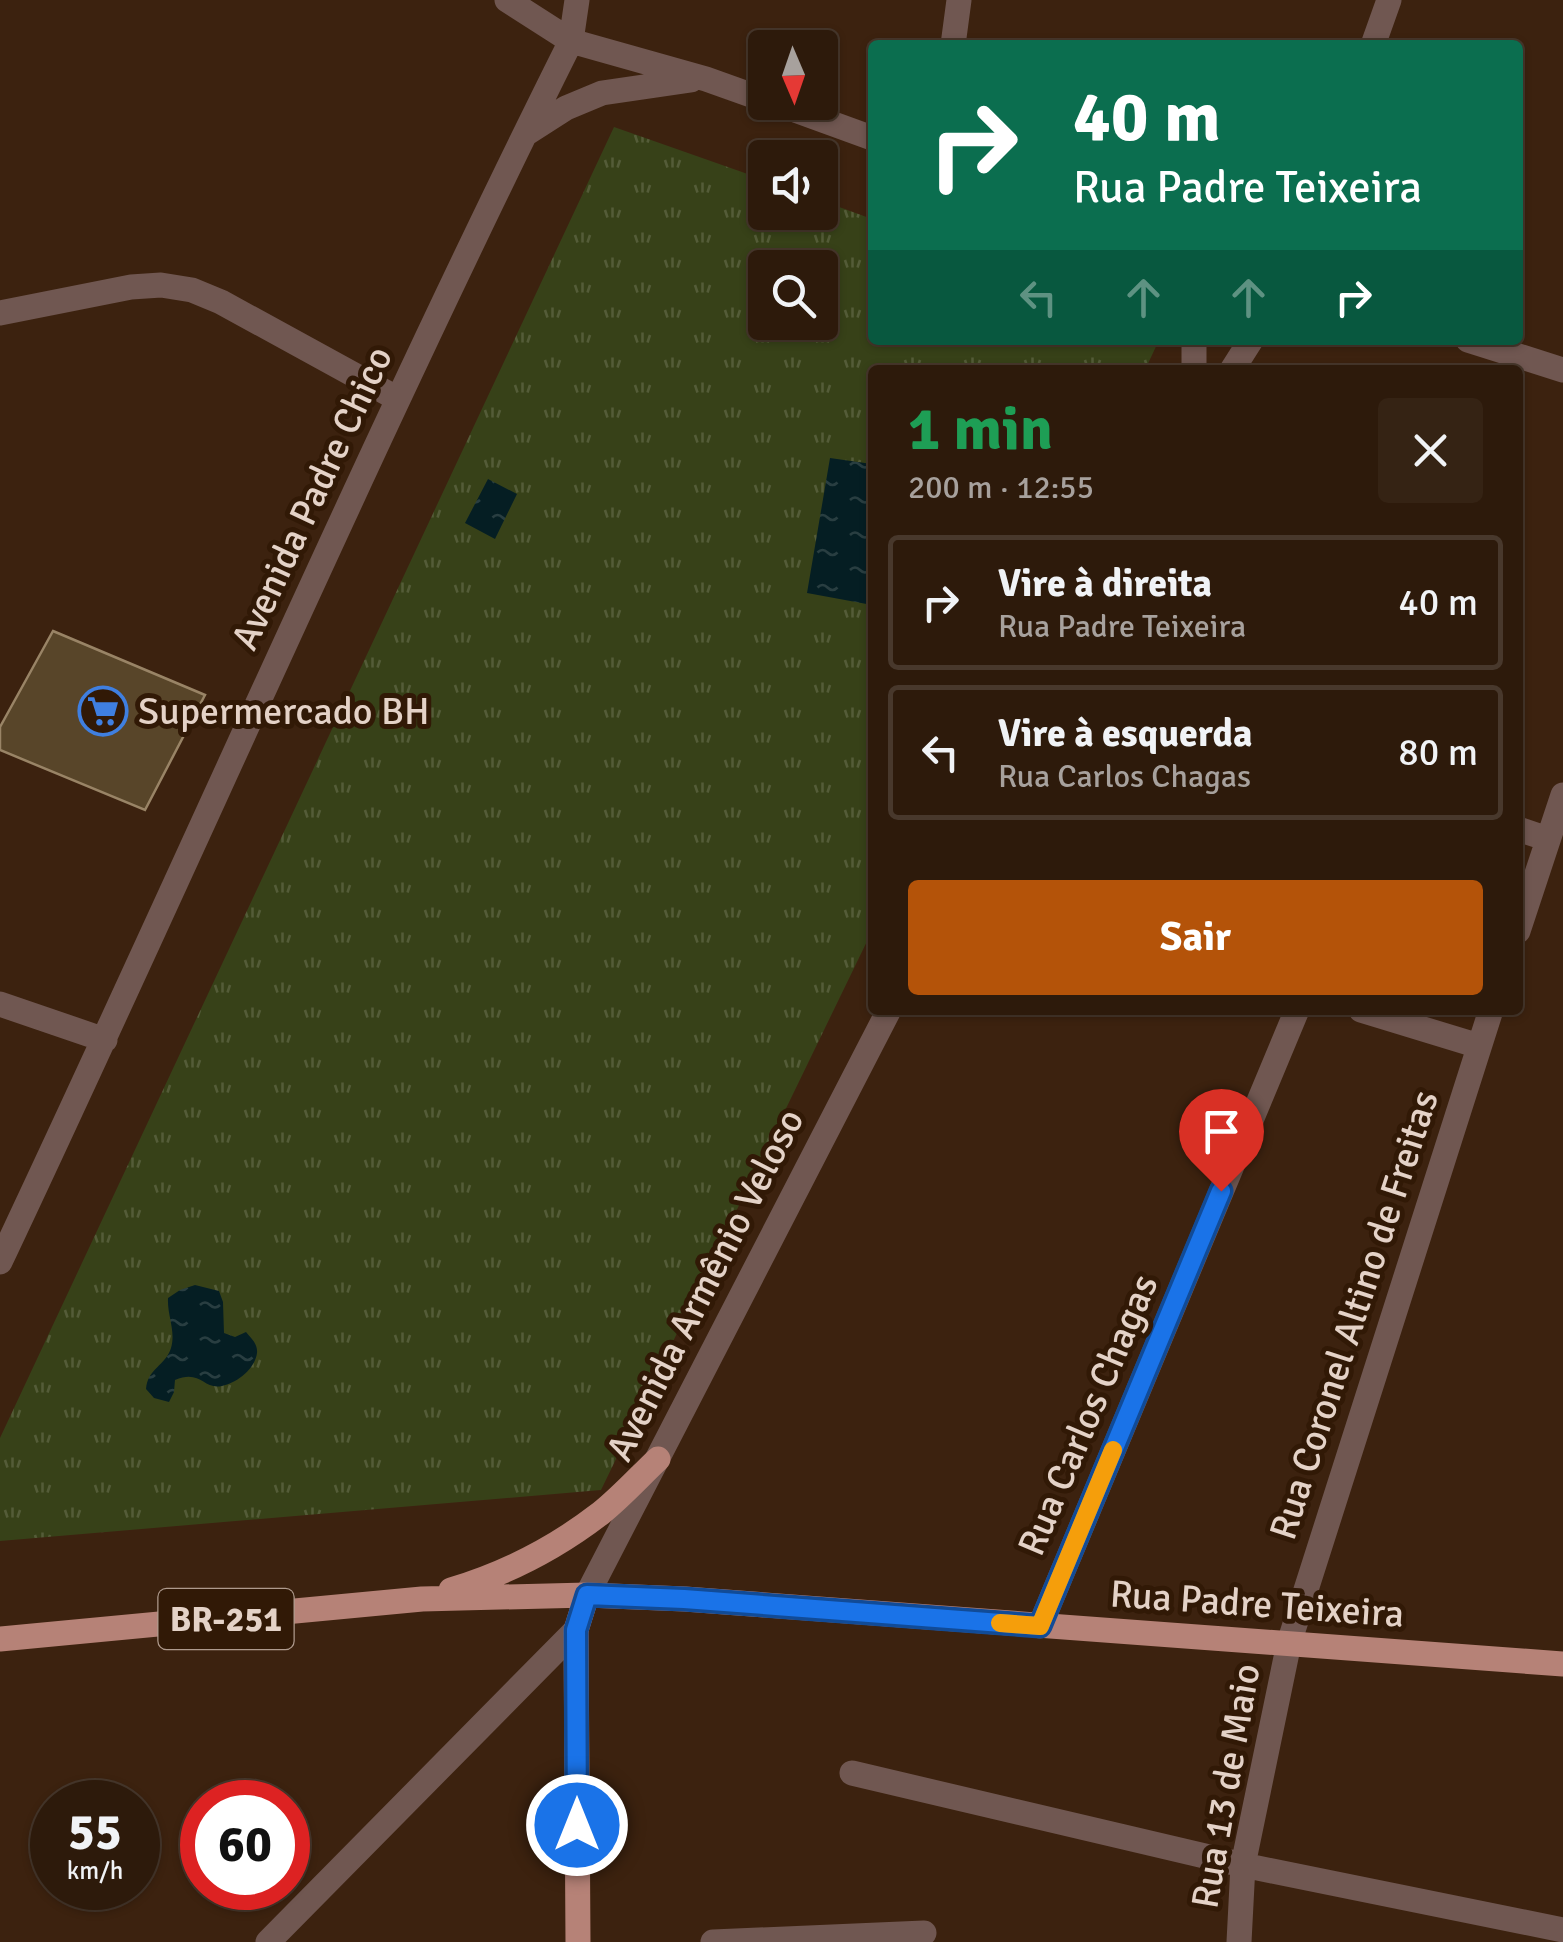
<!DOCTYPE html>
<html lang="pt">
<meta charset="utf-8">
<style>
body{margin:0;font-family:Signika,sans-serif;background:#352314;color:#f1f3f6;height:100vh;display:flex;flex-direction:column;font-size:38px;white-space:nowrap}
*{box-sizing:border-box;margin:0}
p{font-size:32px;color:#a7a19d}
.icon{flex:none;width:55px;height:55px;fill:none;stroke:currentColor;stroke-width:2;stroke-linecap:round;stroke-linejoin:round}
.map{position:relative;flex:1;overflow:hidden}
.details{position:absolute;left:868px;top:365px;width:655px;height:650px;display:flex;flex-direction:column;background:#2d1a0b;border-radius:10px;box-shadow:0 2px 8px #0004,0 0 0 2px #48382c}
.details>*{flex:none}
.banner{position:absolute;left:868px;top:40px;width:655px;height:305px;border-radius:10px;box-shadow:0 2px 8px #0004,0 0 0 2px #48382c;background:#0b6e4f;color:#fff;overflow:hidden}
.needle{width:65px;rotate:178deg}
.fabs{position:absolute;left:748px;top:30px;display:grid;gap:20px}
.fabs a{display:grid;place-items:center;width:90px;height:90px;border-radius:10px;background:#2d1a0b;box-shadow:0 2px 8px #0004,0 0 0 2px #48382c;font-size:50px}
.speed{position:absolute;left:30px;top:1780px;display:flex;gap:20px;font-size:50px;font-weight:700;text-align:center}
.speed>*{display:grid;place-content:center;width:130px;height:130px;border-radius:50%;background:#2d1a0b;box-shadow:0 2px 8px #0004,0 0 0 2px #48382c;line-height:1}
.speed small{font-size:25px;font-weight:400}
.speed .limit{border:15px solid #d22;background:#fff;color:#111}
.pin{position:absolute;display:grid;place-items:center;width:85px;height:85px;color:#fff;margin:-102px -42px;border-radius:50% 50% 50% 0;rotate:-45deg;box-shadow:0 0 10px #0007}
.pin .icon{rotate:45deg}
.me{position:absolute;width:110px;margin:-55px;rotate:0deg;stroke-linejoin:round;filter:drop-shadow(0 0 8px #0008)}
.turn{display:flex;align-items:center;gap:35px;height:210px;padding:0 40px;font-size:45px}
.turn .icon{width:130px;height:130px;stroke-width:2.5}
.turn b{display:block;font-size:70px;line-height:85px}
.lanes{display:flex;align-items:center;height:95px;padding:0 40px;background:#0003;justify-content:center;gap:50px;direction:ltr}
.lanes .off{opacity:.35}
.round{display:grid;place-items:center;flex:none;width:105px;height:105px;border-radius:10px;background:#352314}
.overview{display:flex;align-items:center;justify-content:space-between;height:170px;padding:0 40px}
h1{font-size:60px;font-weight:800;line-height:75px;color:#1e9e55}
.cta{display:flex;gap:20px;margin-top:auto;padding:20px 40px}
.cta a{flex:1;height:115px;border-radius:10px;background:#b45309;color:#fff;font-size:40px;font-weight:800;line-height:115px;text-align:center}
ul{padding:0;list-style:none}
li{display:flex;align-items:center;gap:30px;height:135px;margin:0 20px 15px;padding:0 20px;border:5px solid #48382c;border-radius:10px}
li div{flex:1}
li b{display:block;font-size:38px}
li em{font-style:normal}
.map>svg:first-child{display:block}
.park{fill:url(#park-tufts);fill-rule:evenodd}
.water{fill:url(#water-ripples)}
.building{fill:#584529;stroke:#998466;stroke-width:2.5}
.lines{fill:none;stroke-linecap:round;stroke-linejoin:round}
.minor{stroke:#705751;stroke-width:25}
.major{stroke:#b68277;stroke-width:25}
.route-casing{stroke:#114b97;stroke-width:25}
.route{stroke:#1a73e8;stroke-width:18}
.slow{stroke:#f59e0b;stroke-width:18}
.labels{text-anchor:middle;dominant-baseline:central;stroke-width:10;stroke-linejoin:round;paint-order:stroke}
.shield{fill:#311906;stroke:#ae9a8d;stroke-width:2.5}
.shield-label{font-size:35px;font-weight:bold;fill:#e4d2c7}
.street-label{font-size:38px;fill:#e4d2c7;stroke:#311906}
.poi-label{font-size:38px;fill:#e4d2c7;stroke:#311906;text-anchor:start}
</style>
<div class="map">
<svg width="1563" height="1942" viewBox="0 0 1563 1942">
<defs>
<pattern id="park-tufts" width="24" height="20" patternUnits="userSpaceOnUse" patternTransform="scale(2.5)"><rect width="24" height="20" fill="#374118"/><path d="M3 7l-1-3M5 7V3M7 7l1-3M15 17l-1-3M17 17v-4M19 17l1-3" fill="none" stroke="#545c38"/></pattern>
<pattern id="water-ripples" width="26" height="14" patternUnits="userSpaceOnUse" patternTransform="scale(2.5)"><rect width="26" height="14" fill="#051e23"/><path d="M2 4q2-2 4 0t4 0M15 11q2-2 4 0t4 0" fill="none" stroke="#293e41"/></pattern>
</defs>
<rect width="100%" height="100%" fill="#3c220f"/>
<path class="park" d="M614,127l151,53v32h55v-12l52,19v121h287l-14,30h-273v561l-271,559 -601,51v-103zM765,268h55v54h-55z"/>
<path class="water" d="M830,458l42,6v141l-65,-12z
M488,479l29,15 -22,45 -30,-16z
M195,1285l24,6 4,11 1,31 11,4 11,-5c5,6 12,12 11,21 -2,16 -20,30 -35,33 -19,4 -21,-17 -47,-6l-1,12 -5,10 -15,-4 -8,-9c1,-20 20,-24 25,-41 5,-17 -4,-33 -3,-50l12,-8z"/>
<path class="building" d="M53,631l152,64 -60,115 -145,-60v-23z"/>
<g class="lines">
<path class="minor" d="M507,0l64,41 135,38 59,21
M953,45l6,-45
M1373,45l16,-45
M773,102l99,36
M527,133l39,-25 36,-15 89,-13
M0,313l131,-26 30,-2 31,5 29,12 177,97
M1468,340l95,30
M1194,370v-30
M1232,370l19,-30
M1518,829l30,10
M1518,931l45,-136
M0,1004l105,36
M1361,1010l118,36
M0,1262c192,-406 370,-819 571,-1221l6,-41
M587,1595l302,-585
M1040,1626l257,-616
M852,1773l391,92 320,65
M268,1942l308,-312
M713,1942l211,-9
M1239,1942l4,-77 46,-222 202,-633"/>
<path class="major" d="M451,1590c54,-16 106,-43 150,-77 20,-16 38,-36 57,-54
M0,1639l422,-40 165,-4 98,4 878,65
M578,1942l-2,-312 11,-35"/>
</g>
<g class="lines">
<g class="route-casing">
<path id="route" d="M577,1825l-1,-195 11,-35 97,4 356,27 181,-435"/>
</g>
<use href="#route" class="route"/>
<path class="slow" d="M1000,1623l40,3 73,-176"/>
</g>
<defs>
<g id="supermarket-ring" transform="scale(2.5)"><circle r="9.5" fill="#311906" stroke="#3f7fe0" stroke-width="1.5"/><path d="M-6-5.5h2.5l.6 2H6L4.5 2H-2.5L-4.4-4H-6ZM-1.5 3.2a1.3 1.3 0 1 0 .1 0ZM3 3.2a1.3 1.3 0 1 0 .1 0Z" fill="#3f7fe0"/></g>
</defs>
<g fill-rule="evenodd">
<use href="#supermarket-ring" x="103" y="711"/>
</g>
<g class="labels">
<rect class="shield" x="158.5" y="1589" width="135" height="60" rx="8"/>
<g class="shield-label">
<text x="226" y="1619">BR-251</text>
</g>
<g class="street-label">
<text transform="translate(312 498) rotate(-65)">Avenida Padre Chico</text>
<text transform="translate(705 1285) rotate(-63)">Avenida Armênio Veloso</text>
<text transform="translate(1354 1315) rotate(-72)">Rua Coronel Altino de Freitas</text>
<text transform="translate(1088 1415) rotate(-67)">Rua Carlos Chagas</text>
<text transform="translate(1257 1604) rotate(4)">Rua Padre Teixeira</text>
<text transform="translate(1226 1786) rotate(-80)">Rua 13 de Maio</text>
</g>
<g class="poi-label">
<text x="138" y="711">Supermercado BH</text>
</g>
</g>
</svg>
<div class="fabs">
<a><svg class="needle" viewBox="-14 -14 28 28"><path d="M0-13l5 13h-10z" fill="#e53935"/><path d="M0 13l5-13h-10z" fill="#a7a19d"/></svg></a>
<a><svg class="icon" aria-label="sound" viewBox="0 0 24 24"><path d="M4 9h4l5-4v14l-5-4H4zM17 9q2 3 0 6"/></svg></a>
<a><svg class="icon" aria-label="search" viewBox="0 0 24 24"><circle cx="10" cy="10" r="6"/><path d="M15 15l6 6"/></svg></a>
</div>
<div class="speed"><div>55<small>km/h</small></div><div class="limit">60</div></div>
<div class="pin" style="left:1221px;top:1191px;background:#d93025"><svg class="icon" aria-label="arrive" viewBox="0 0 24 24"><path d="M6 21V4h12l-3 4 3 4H6"/></svg></div>
<svg class="me" style="left:577px;top:1825px" viewBox="-20 -20 40 40"><circle r="17" fill="#1a73e8" stroke="#fff" stroke-width="3"/><path d="M0-11L8 9 0 5-8 9z" fill="#fff"/></svg>
<div class="banner">
<div class="turn"><svg class="icon" aria-label="right" viewBox="0 0 24 24"><path d="M7 20v-9h11M14 6l5 5-5 5"/></svg><div><b>40 m</b>Rua Padre Teixeira</div></div>
<div class="lanes"><svg class="icon off" aria-label="left" viewBox="0 0 24 24"><path d="M17 20v-9H6M10 6l-5 5 5 5"/></svg><svg class="icon off" aria-label="ahead" viewBox="0 0 24 24"><path d="M12 20V5M6 11l6-6 6 6"/></svg><svg class="icon off" aria-label="ahead" viewBox="0 0 24 24"><path d="M12 20V5M6 11l6-6 6 6"/></svg><svg class="icon" aria-label="right" viewBox="0 0 24 24"><path d="M7 20v-9h11M14 6l5 5-5 5"/></svg></div>
</div>
<section class="details">
<div class="overview"><div><h1>1 min</h1><p>200 m · 12:55</p></div><a class="round"><svg class="icon" aria-label="close" viewBox="0 0 24 24"><path d="M6 6l12 12M18 6L6 18"/></svg></a></div>
<ul>
<li><svg class="icon" aria-label="right" viewBox="0 0 24 24"><path d="M7 20v-9h11M14 6l5 5-5 5"/></svg><div><b>Vire à direita</b><p>Rua Padre Teixeira</p></div><em>40 m</em></li>
<li><svg class="icon" aria-label="left" viewBox="0 0 24 24"><path d="M17 20v-9H6M10 6l-5 5 5 5"/></svg><div><b>Vire à esquerda</b><p>Rua Carlos Chagas</p></div><em>80 m</em></li>
</ul>
<div class="cta"><a>Sair</a></div>
</section>
</div>
